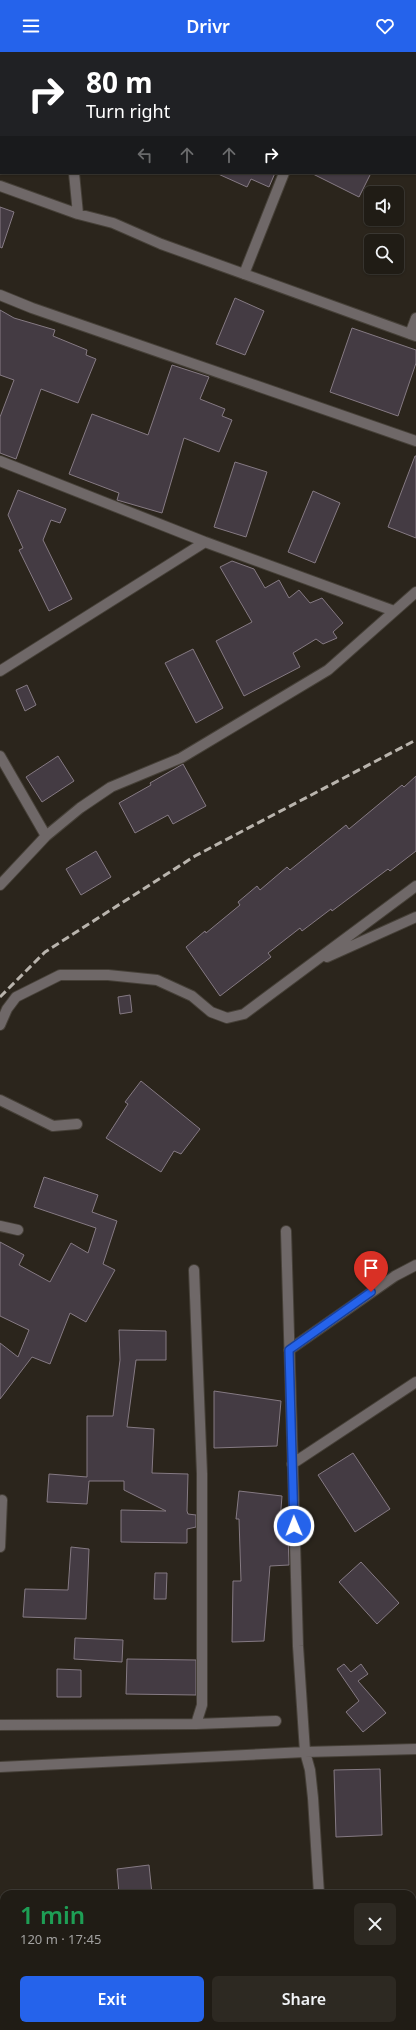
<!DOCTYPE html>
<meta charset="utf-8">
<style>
body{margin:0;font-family:"Noto Sans",sans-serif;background:#2d2922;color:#f1f3f6;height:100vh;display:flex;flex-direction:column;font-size:15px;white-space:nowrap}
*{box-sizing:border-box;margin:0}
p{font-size:13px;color:#a2a1a0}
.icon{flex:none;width:22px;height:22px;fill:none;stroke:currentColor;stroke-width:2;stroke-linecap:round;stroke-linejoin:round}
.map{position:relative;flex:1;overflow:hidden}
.drawer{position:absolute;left:0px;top:1838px;width:416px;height:140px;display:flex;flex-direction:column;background:#201c15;border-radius:12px 12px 0 0;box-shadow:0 1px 3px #0004,0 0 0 1px #3d3a34}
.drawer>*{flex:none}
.hud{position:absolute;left:0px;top:0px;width:416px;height:122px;box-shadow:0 1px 3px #0004,0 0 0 1px #3d3a34;background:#202124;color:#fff;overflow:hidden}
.controls{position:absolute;left:364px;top:134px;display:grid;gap:8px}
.controls a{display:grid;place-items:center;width:40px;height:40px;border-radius:6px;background:#201c15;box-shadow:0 1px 3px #0004,0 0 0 1px #3d3a34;font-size:20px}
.pin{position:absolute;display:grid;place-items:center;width:34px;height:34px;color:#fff;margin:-41px -17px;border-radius:50% 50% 50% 0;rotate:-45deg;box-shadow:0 0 4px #0007}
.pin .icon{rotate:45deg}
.me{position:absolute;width:44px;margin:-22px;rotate:359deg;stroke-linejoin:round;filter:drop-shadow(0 0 3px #0008)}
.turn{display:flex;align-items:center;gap:14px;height:84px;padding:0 20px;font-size:18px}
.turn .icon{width:52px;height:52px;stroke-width:2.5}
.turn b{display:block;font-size:28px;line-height:34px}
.lanes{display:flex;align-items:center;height:38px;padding:0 20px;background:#0003;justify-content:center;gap:20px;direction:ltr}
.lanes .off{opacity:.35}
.round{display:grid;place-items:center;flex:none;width:42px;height:42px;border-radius:6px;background:#2d2922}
.head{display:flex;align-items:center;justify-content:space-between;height:68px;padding:0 20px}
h1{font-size:24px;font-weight:600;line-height:30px;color:#1e9e55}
.cta{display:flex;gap:8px;margin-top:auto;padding:8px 20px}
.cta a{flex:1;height:46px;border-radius:6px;background:#2563eb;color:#fff;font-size:16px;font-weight:600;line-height:46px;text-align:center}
.cta a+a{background:#2d2922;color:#f1f3f6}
header{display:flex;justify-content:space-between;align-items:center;height:52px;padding:0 20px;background:#2563eb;color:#fff;font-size:18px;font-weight:600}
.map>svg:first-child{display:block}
.building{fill:#443b43;stroke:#857a83}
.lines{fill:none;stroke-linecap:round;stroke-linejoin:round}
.minor-casing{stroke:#464038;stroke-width:12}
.minor{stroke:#6f6868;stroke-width:10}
.rail{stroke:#b9b4ad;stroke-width:3;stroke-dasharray:8 4;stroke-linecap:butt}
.route-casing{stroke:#184099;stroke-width:10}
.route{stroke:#2563eb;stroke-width:7}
</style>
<header><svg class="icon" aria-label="menu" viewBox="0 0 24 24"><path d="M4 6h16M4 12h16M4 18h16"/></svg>Drivr<svg class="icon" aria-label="heart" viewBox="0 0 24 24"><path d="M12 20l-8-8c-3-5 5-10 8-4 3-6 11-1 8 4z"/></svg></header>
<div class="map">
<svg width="416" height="1978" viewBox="0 0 416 1978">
<rect width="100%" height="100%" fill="#2b251c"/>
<path class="building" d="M216,121h59l-6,14 -18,-8 -4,8z
M311,121h60l-12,24z
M0,155l14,5 -12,36 -2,-1z
M235,246l29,13 -19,44 -29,-11z
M0,258l14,8 41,12 -2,6 34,14 -1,5 10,4 -18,44 -37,-14 -25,70 -16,-6v-36l14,-37 -14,-5z
M352,276l64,22v13l-18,53 -68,-24z
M172,313l37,12 -9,22 25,10 -3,7 10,4 -13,32 -35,-14 -22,75 -45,-13 2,-7 -50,-19 23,-60 56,21z
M415,404h1v82l-28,-11z
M235,410l32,10 -21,65 -32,-10z
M18,438l48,19 -6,14 -9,-3 -8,20 29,59 -23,12 -30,-61 4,-2 -15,-33z
M313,439l27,12 -25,60 -27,-11z
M232,509l22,8 11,19 14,-8 10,18 10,-8 11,13 12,-5 21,25 -10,9 4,6 -14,6 -7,-5 -23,14 7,14 -56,29 -28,-55 36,-19 -32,-55z
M193,597l30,59 -27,15 -31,-60z
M27,633l9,20 -11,6 -9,-21z
M58,704l16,25 -32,21 -16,-25z
M183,712l23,42 -33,18 -5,-9 -33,18 -16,-30 32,-18 -1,-2z
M416,724v75l-26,20 -2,-2 -56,42 -1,-2 -29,22 -2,-3 -32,25 3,4 -51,39 -34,-49 19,-16 1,2 34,-28 -2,-3 19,-16 3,4 27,-23 3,3 56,-45 3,4 53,-44 2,2z
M96,799l15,26 -30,18 -15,-26z
M130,943l2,17 -12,2 -2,-17z
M141,1029l59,48 -19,25 -7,-3 -13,21 -55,-34 22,-34 -3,-2z
M44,1125l54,18 -6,17 25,9 -14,43 12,6 -29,52 -16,-9 -20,51 -18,-7 -32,42v-56l18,14 11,-27 -29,-14v-74l24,13 -5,10 31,17 21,-39 17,10 8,-25 -62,-21z
M119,1278l47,1v29h-30l-9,67 27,2 -2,44 36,1 -1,37 1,3 8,1v12l-9,2v14l-66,-1v-32l45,1 -42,-21v-9h-35l-2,23 -40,-2 2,-28 38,3v-61h26l7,-56z
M214,1339l67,10 -4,45 -63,2z
M353,1401l37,56 -35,23 -37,-57z
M239,1439l43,5 -3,38h9l1,31 -19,1 -6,75 -32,1 1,-61h8l-2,-62h-3z
M71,1495l18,2 -3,70 -63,-2 2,-28 43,1z
M361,1510l38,41 -22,21 -38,-42z
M155,1521h12l-1,26h-12z
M75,1586l48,2 -1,22 -48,-3z
M127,1607l69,1v35l-70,-1z
M344,1612l7,8 10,-8 7,10 -10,7 28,32 -23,19 -17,-20 13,-11 -22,-32z
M57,1617l24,1v27h-24z
M380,1717l2,66 -46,2 -2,-67z
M149,1813l3,29h-33l-2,-25z"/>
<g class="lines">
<g class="minor-casing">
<path id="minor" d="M57,0v1
M331,1v-1
M74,121l4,41
M0,134l78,28 35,9 48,21 255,92
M244,222l40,-101
M0,243l32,13 384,133
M410,282l6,-16
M0,409l205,81 189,69
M0,619l205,-129
M0,704l46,80
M0,833l46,-49 34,-28 31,-21 70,-29 147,-88 88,-78
M327,905l89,-40
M0,973l7,-16 9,-12 44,-22h48l49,5 35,16 19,16 16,6 17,-4 172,-128
M0,1048l53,26 24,-2
M0,1174l18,4
M286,1179l12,415 7,106 5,18 3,28 6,96
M194,1218l8,204v231l-6,19
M289,1298l106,-74 21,-11
M292,1412l124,-82
M0,1495l2,-47
M0,1673l196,-1 80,-3
M0,1715l305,-15 111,-3
M412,1871h4
M0,1899l4,-1
M83,1974l1,4"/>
</g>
<use href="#minor" class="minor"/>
<path class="rail" d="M0,945l45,-45 150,-96 221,-116"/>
</g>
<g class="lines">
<g class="route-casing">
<path id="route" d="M294,1474l-5,-176 82,-58"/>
</g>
<use href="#route" class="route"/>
</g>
</svg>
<div class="controls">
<a><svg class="icon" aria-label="sound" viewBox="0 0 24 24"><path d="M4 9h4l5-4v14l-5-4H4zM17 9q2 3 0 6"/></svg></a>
<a><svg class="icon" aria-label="search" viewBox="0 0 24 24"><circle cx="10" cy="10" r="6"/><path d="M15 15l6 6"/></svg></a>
</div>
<div class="pin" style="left:371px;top:1240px;background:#d93025"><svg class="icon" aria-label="arrive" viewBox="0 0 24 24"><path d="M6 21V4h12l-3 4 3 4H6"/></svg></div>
<svg class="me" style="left:294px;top:1474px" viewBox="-20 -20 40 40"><circle r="17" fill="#2563eb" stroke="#fff" stroke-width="3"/><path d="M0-11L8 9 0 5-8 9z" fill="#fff"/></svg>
<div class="hud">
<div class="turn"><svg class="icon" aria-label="right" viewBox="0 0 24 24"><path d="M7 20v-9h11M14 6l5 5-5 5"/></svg><div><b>80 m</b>Turn right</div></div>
<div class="lanes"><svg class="icon off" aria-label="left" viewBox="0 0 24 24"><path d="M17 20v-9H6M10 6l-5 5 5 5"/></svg><svg class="icon off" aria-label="ahead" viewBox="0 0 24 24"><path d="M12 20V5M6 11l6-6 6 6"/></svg><svg class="icon off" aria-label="ahead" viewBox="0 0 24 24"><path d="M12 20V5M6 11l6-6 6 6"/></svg><svg class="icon" aria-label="right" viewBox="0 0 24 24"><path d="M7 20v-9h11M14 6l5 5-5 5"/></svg></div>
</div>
<section class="drawer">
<div class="head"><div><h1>1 min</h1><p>120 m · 17:45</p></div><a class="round"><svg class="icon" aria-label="close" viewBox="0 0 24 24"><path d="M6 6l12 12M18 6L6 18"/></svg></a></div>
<div class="cta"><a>Exit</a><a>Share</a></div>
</section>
</div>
